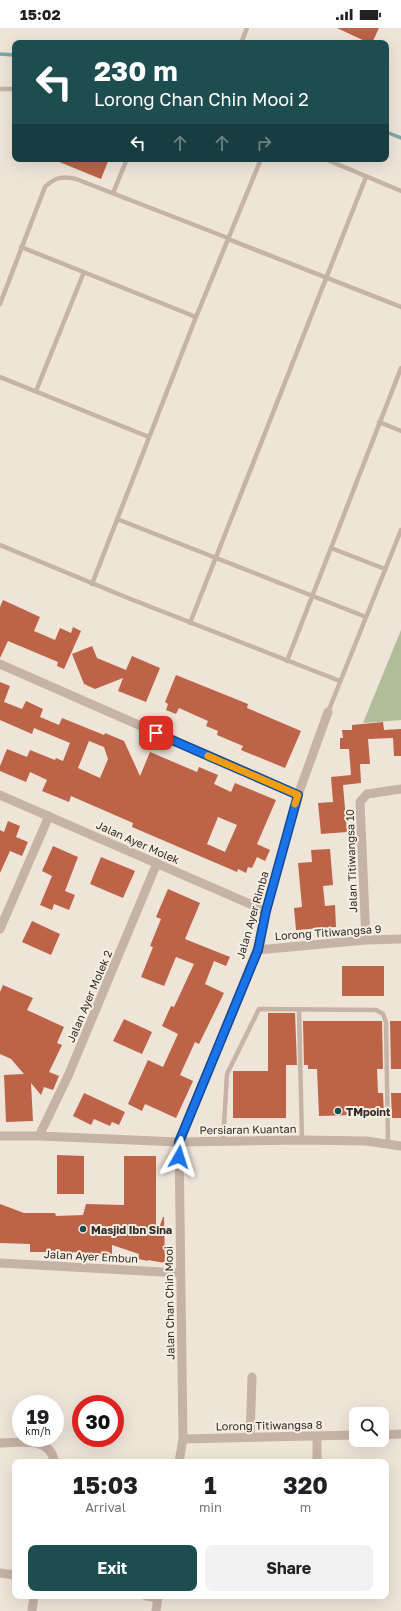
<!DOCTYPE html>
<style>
body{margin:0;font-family:"Golos Text",sans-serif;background:#f2f2f2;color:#202124;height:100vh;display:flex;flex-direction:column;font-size:15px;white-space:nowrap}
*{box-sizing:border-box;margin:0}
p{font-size:13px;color:#757577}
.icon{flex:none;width:22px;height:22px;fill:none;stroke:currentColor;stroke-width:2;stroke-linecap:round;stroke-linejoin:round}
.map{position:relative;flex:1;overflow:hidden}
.details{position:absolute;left:12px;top:1431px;width:377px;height:140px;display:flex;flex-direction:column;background:#fff;border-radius:8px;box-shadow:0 4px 16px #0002}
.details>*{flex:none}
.banner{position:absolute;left:12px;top:12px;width:377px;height:122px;border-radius:8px;box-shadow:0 4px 16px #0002;background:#1e4d50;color:#fff;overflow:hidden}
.fabs{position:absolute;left:349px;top:1379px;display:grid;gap:8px}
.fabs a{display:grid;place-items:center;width:40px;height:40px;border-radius:8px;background:#fff;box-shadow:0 4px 16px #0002;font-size:20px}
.speed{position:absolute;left:12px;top:1367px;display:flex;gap:8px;font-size:20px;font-weight:700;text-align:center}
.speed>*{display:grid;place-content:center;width:52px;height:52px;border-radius:50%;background:#fff;box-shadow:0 4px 16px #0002;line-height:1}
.speed small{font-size:10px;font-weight:400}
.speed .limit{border:6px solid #d22;background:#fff;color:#111}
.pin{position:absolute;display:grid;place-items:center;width:34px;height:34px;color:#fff;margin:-17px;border-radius:8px;box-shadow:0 2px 6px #0006}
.me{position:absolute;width:44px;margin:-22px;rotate:6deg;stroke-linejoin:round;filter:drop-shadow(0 0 3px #0008)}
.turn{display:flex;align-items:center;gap:14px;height:84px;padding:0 16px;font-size:18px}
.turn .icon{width:52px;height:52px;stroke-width:2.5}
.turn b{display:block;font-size:28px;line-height:34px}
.lanes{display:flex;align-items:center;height:38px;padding:0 16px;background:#0003;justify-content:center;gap:20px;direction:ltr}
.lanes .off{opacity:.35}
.eta{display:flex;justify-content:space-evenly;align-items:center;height:68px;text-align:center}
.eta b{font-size:24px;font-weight:700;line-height:28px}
.button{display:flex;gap:8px;margin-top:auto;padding:8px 16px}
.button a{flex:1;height:46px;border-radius:8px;background:#1e4d50;color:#fff;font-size:16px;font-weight:700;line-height:46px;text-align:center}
.button a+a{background:#f2f2f2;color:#202124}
.status{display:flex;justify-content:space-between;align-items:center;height:28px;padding:0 20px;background:#fff;direction:ltr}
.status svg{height:11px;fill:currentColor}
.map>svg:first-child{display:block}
.green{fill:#b1bc99}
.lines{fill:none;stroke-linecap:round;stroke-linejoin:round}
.stream{stroke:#79a8a9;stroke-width:3.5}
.building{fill:#bd6347;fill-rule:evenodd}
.service{stroke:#c5b3a5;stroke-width:4.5}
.minor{stroke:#c5b3a5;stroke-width:9}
.route-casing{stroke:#114b97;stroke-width:10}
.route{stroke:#1a73e8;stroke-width:7}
.slow{stroke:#f59e0b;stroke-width:7}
.poi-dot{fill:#1e4d50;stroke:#f7eee3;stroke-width:1.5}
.labels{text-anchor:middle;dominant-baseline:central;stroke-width:4;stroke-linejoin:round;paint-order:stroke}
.street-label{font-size:11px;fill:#322926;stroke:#f7eee3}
.poi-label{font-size:11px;font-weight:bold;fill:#322926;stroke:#f7eee3;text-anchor:start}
</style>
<div class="status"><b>15:02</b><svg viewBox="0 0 49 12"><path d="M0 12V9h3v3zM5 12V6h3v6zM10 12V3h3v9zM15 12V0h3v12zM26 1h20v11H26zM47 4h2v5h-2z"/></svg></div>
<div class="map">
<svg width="401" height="1583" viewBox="0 0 401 1583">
<rect width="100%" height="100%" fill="#efe4d8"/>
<path class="green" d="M401,602v90l-38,3z"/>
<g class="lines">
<path class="stream" d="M0,26l15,1
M386,104l15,6"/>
</g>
<path class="building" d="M337,0h42l-7,15h-3z
M52,131h57l-8,20z
M3,572l37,17 -6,14 21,9 5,-12 11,5 2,-6 8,4 -17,38 -7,-3 1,-4 -50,-21 -8,17v-51z
M92,618l5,12 29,12 6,-14 28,12 -14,34 -28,-11 5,-13 -28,11 -11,-5 -12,-30z
M176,647l72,29 -1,4 54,23 -16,37 -44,-18 2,-4 -26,-11 1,-4 -12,-5 2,-5 -29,-13 -3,6 -10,-4 2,-6 -3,-2z
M0,654l10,4 -6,16 18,7 4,-8 17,8 -3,8 19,8 3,-7 42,17 1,-2 19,8 16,35 10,-24 47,20 2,-5 19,8 -4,9 17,8 4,-9 41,17 -19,44 13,6 -5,11 -8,-4 -5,11 -4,-1 -2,6 -8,-4 -1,3 -105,-45 1,-4 -62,-27 -2,6 -27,-11 5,-11 -17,-8 -4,10 -26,-11v-5l7,-17 20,8 3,-7 25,10 1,-2 7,3 7,-18 -36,-15 -2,6 -32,-14zM89,713l15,6 4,12 -8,19 -22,-10zM218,789l19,8 -12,27 -18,-8z
M383,694l1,8 17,-1v27h-7l-1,-18 -25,1 2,25h-10l1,19 -18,2 4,47 -26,2 -3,-31 15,-1 -2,-25 20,-2 -2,-26h-9v-11h3l-1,-8h10v-5z
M8,793l12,5 -4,11 12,5 -6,14 -12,-5 -10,22v-43l4,2z
M53,818l25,11 -13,34 10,4 -6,15 -15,-6 -2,6 -12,-5 12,-29 -10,-5z
M330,821l3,36 -10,1 2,20 10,-1 1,22 -40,3 -2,-22 8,-1 -4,-44 14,-1 -1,-12z
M101,829l34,14 -12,27 -33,-14z
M168,861l32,14 -15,36 45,18 -4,9 -12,-5 -9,23 19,9 -25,51 -4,-2 -15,33 13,6 -17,37 -31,-14 -3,7 -14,-7 20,-44 15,7 15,-33 -16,-8 9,-20 3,1 20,-43 -18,-7 -12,29 -23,-9 12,-30 -3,-1 11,-27 -5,-2z
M32,893l28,13 -9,21 -29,-13z
M342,938h42v30h-42z
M3,957l30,13 -6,12 37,17 -7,16 5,2 -13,27 10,4 -6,14 -9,-3 -3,8 -10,-12 2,38 -27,1 -2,-47 20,-1 -13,-15 -11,-5v-62z
M268,985h27l2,52h-11v53h-53v-47h35z
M124,991l28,13 -10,22 -29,-13z
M303,993h79l1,48h-6l1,24h5l1,21 -65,2 -2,-47h-9v-4h-4z
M390,993h11v48h-10z
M84,1065l41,19 -6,13 -7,-3 -2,4 -16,-7 -3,6 -18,-9z
M391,1065h10v25h-9z
M57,1127l27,1v38h-27z
M124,1128h32v80l7,-19h1l1,46 -17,-3v1l-10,-2 1,-5 -27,-9v10l-39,-3v2h-19l-2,-2h-22v-8l-30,-1v-39l24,9h31l1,3 27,-1 3,-11 38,1z"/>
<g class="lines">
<path class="service" d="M241,15l6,-15
M0,61h15
M325,131l76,32
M113,165l14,-34
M228,211l173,68
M21,219l175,70
M0,276l45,-117c10,-10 18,-11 31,-8l152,59
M0,349l149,60
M36,363l48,-119
M379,394l22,9
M117,491l249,98
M0,517l128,53 212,83
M331,520l54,21
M92,556l104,-267 65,-158
M190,595l176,-446
M287,633l114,-293
M328,684l73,-182
M299,981l3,131
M223,1113l4,-67 32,-65 117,1 7,4 3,8 2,121"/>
<path class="minor" d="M0,636l298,131
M0,767l266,116
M0,901l49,-113
M366,912l-6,-138 7,-8 34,-5
M257,922l109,-10 35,-1
M0,1108h39l140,6 123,-2 64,1 35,5
M39,1108l29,-60 89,-213
M0,1235l180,10
M382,1407l19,-1
M250,1409l2,-60
M183,1411l173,-4
M0,1415c19,0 52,-7 54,19
M179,1434l4,-23 -4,-297 78,-192 9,-39 32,-116 30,-83
M317,1434v-26
M0,1545l15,2
M146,1568l12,2
M32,1583l2,-15
M156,1583l2,-15"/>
</g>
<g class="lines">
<g class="route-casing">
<path id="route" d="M156,705l142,62 -32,116 -8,39 -79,192v15"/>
</g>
<use href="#route" class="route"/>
<path class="slow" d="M208,728l90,39 -3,9"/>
</g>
<g class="poi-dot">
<circle cx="338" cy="1083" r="4"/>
<circle cx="83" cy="1201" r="4"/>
</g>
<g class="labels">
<g class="street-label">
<text transform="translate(138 814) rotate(24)">Jalan Ayer Molek</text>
<text transform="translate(351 833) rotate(-92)">Jalan Titiwangsa 10</text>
<text transform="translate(252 887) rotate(-74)">Jalan Ayer Rimba</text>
<text transform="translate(328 904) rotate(-4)">Lorong Titiwangsa 9</text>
<text transform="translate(89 968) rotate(-67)">Jalan Ayer Molek 2</text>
<text transform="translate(248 1101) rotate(-1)">Persiaran Kuantan</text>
<text transform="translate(91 1228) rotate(3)">Jalan Ayer Embun</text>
<text transform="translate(169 1275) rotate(-91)">Jalan Chan Chin Mooi</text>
<text transform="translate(269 1397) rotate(-1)">Lorong Titiwangsa 8</text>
</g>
<g class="poi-label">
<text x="346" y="1083">TMpoint</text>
<text x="91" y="1201">Masjid Ibn Sina</text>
</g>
</g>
</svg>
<div class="fabs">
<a><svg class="icon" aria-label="search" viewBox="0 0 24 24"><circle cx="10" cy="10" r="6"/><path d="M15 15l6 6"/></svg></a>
</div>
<div class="speed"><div>19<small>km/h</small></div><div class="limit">30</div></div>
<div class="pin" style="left:156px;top:705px;background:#d93025"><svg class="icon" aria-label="arrive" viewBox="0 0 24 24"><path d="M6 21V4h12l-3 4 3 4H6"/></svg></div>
<svg class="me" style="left:179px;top:1129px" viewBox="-20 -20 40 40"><path d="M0-17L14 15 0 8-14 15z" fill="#1a73e8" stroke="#fff" stroke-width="4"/></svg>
<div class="banner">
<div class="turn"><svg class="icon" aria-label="left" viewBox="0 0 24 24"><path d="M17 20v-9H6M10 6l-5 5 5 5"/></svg><div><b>230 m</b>Lorong Chan Chin Mooi 2</div></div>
<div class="lanes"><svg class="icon" aria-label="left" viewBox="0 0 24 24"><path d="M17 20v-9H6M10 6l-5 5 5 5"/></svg><svg class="icon off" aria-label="ahead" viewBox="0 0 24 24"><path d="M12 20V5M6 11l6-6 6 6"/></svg><svg class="icon off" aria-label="ahead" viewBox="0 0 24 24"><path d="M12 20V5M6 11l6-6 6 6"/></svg><svg class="icon off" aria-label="right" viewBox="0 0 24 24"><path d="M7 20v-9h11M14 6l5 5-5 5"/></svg></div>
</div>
<section class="details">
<div class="eta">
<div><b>15:03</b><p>Arrival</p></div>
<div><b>1</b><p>min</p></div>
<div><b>320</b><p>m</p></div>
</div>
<div class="button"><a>Exit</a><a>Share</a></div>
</section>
</div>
